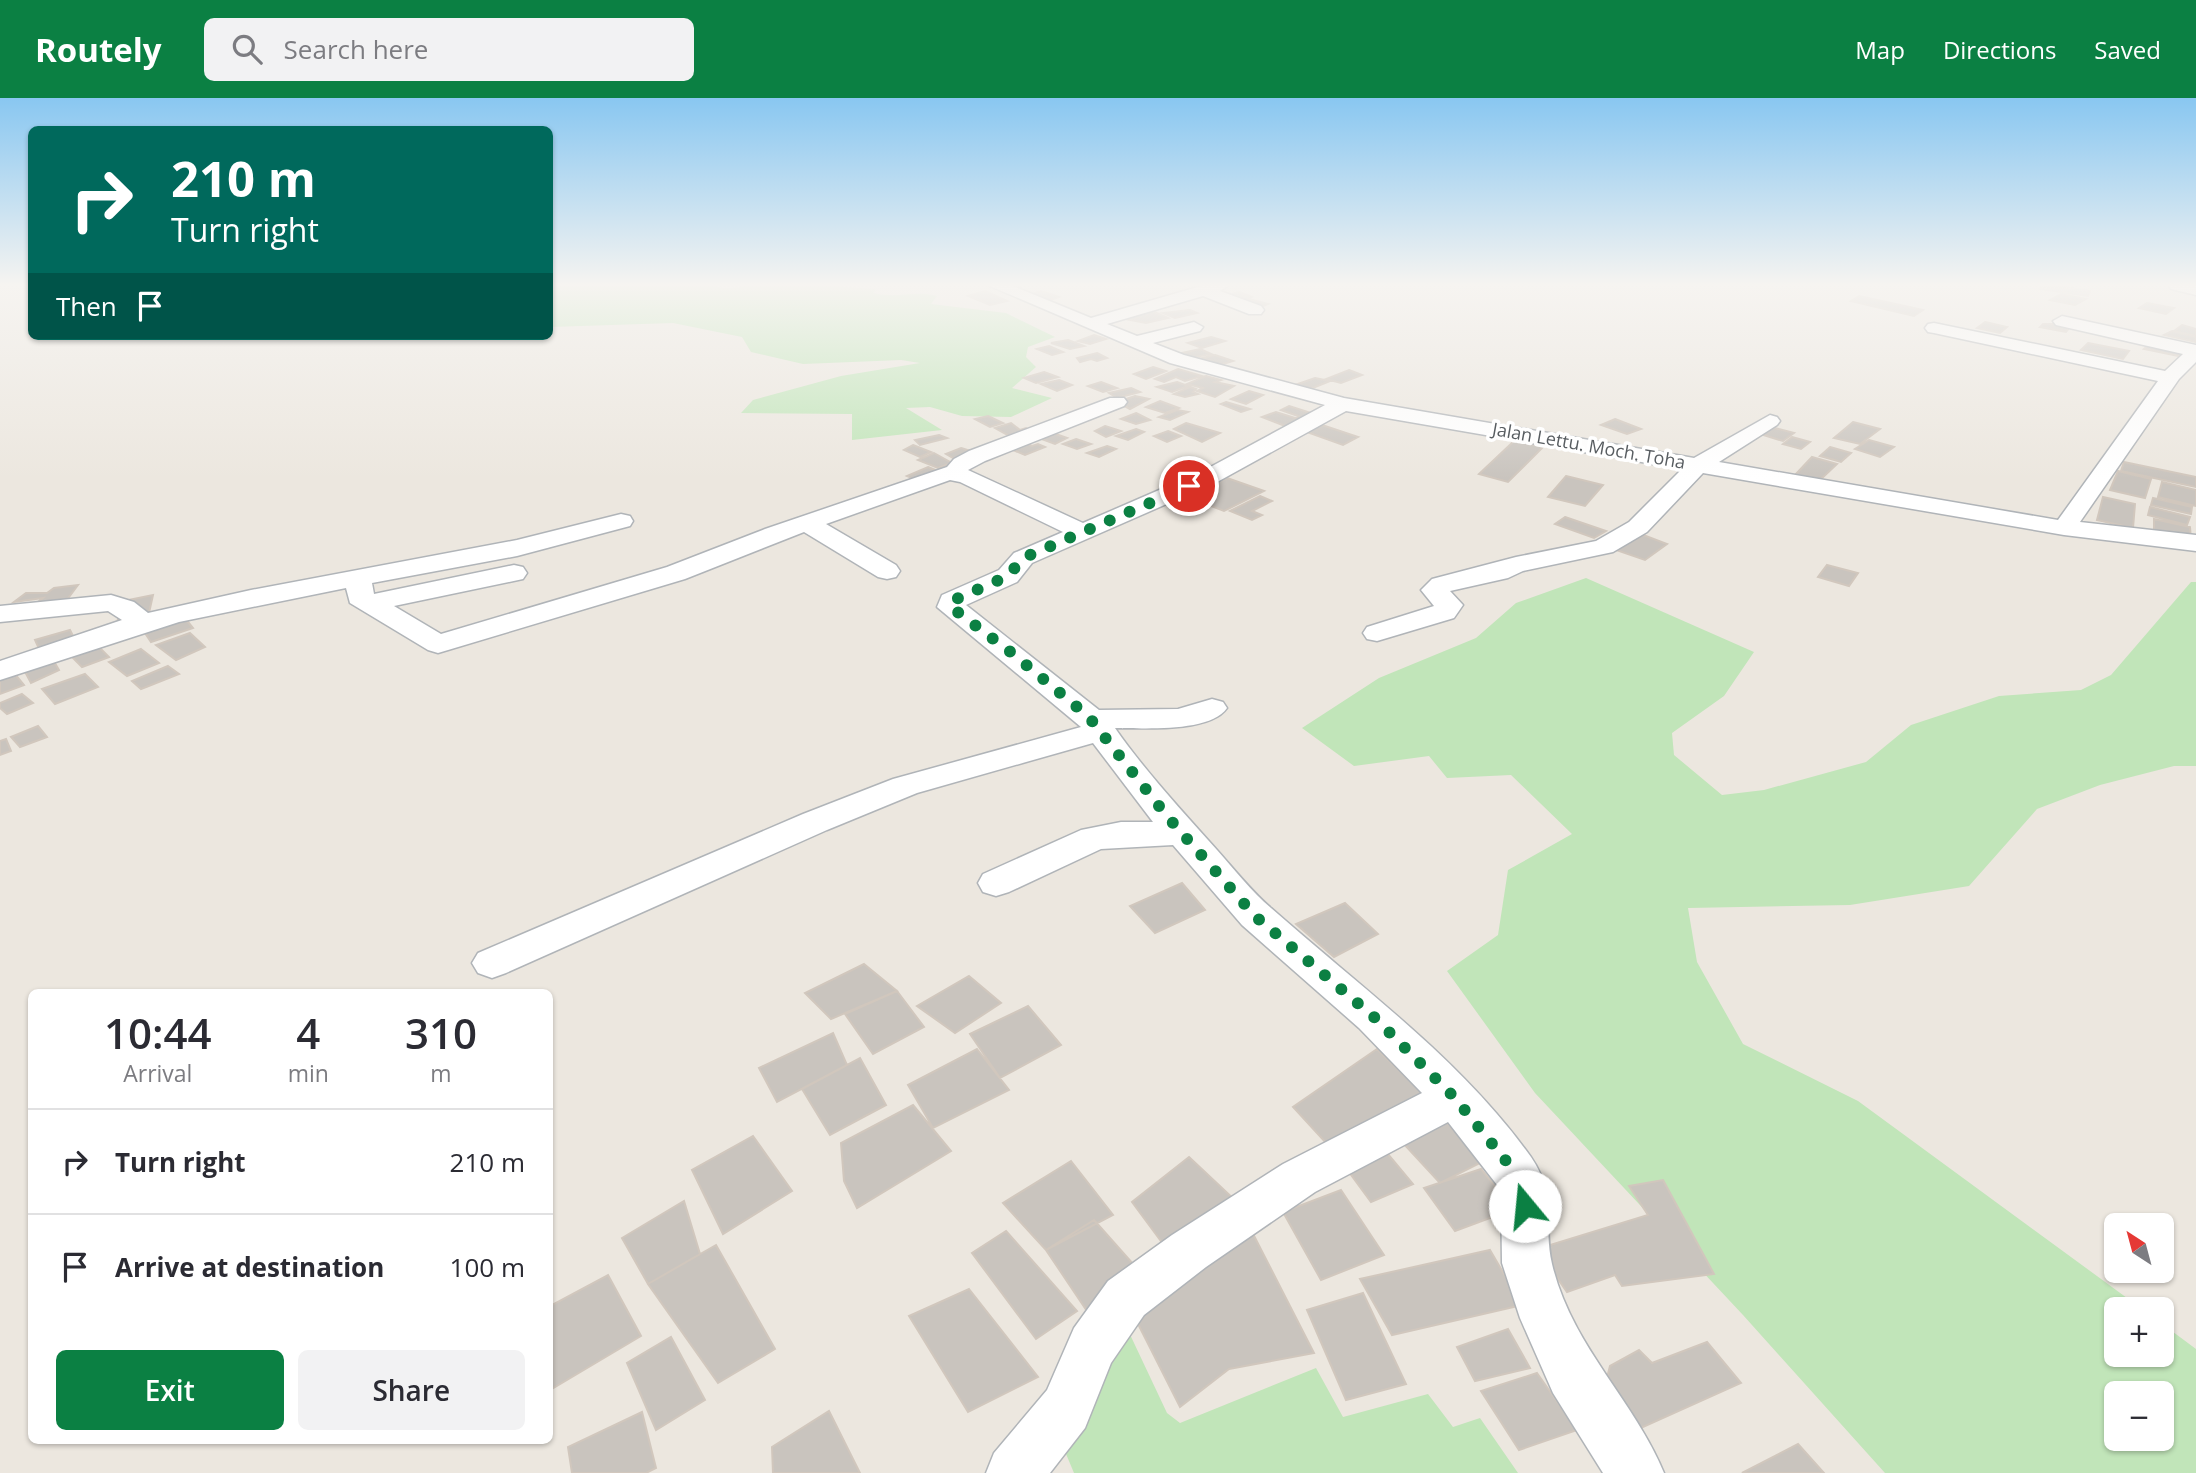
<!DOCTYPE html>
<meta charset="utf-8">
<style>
body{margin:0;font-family:"Open Sans",sans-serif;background:#f2f2f3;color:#2b2b33;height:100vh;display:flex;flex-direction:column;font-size:26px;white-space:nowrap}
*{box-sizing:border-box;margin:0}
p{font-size:23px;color:#7c7c81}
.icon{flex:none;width:38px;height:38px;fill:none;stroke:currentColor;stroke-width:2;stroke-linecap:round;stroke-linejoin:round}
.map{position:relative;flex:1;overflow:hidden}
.panel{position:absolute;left:28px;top:891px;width:525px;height:455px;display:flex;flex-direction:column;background:#fff;border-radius:10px;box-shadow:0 2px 5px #0004}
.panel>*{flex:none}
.banner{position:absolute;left:28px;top:28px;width:525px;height:214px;border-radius:10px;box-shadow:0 2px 5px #0004;background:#00695c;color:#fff;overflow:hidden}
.needle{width:46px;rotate:324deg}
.buttons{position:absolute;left:2104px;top:1115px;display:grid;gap:14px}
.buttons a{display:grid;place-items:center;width:70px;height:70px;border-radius:10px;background:#fff;box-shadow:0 2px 5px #0004;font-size:35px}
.pin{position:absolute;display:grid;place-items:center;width:60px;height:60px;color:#fff;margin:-30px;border:4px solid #fff;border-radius:50%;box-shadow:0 2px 7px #0007}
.me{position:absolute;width:77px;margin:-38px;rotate:343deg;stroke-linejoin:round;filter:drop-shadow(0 0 5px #0008)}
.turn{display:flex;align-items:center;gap:24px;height:147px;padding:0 28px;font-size:32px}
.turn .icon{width:91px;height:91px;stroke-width:2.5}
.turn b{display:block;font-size:49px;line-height:60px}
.then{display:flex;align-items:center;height:66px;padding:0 28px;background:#0003;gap:14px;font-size:26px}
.eta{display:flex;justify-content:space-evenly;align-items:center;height:119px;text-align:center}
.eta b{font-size:42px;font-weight:600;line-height:49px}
.button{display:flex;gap:14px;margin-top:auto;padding:14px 28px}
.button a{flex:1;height:80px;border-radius:10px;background:#0b8043;color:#fff;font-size:28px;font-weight:600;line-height:80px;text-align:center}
.button a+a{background:#f2f2f3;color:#2b2b33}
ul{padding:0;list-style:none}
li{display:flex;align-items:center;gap:21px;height:105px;padding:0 28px;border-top:2px solid #e1e1e2}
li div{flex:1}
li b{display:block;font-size:26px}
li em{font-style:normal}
header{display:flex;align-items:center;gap:42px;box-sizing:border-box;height:98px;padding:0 35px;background:#0b8043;color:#fff}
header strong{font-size:33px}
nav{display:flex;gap:38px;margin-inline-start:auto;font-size:24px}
.search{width:490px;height:63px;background:#f2f2f3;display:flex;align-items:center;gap:18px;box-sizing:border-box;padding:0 24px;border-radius:10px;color:#7c7c81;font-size:26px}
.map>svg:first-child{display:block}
.green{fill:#c1e5b9;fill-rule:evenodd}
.building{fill:#c9c4be;stroke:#d1c7bd;stroke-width:2}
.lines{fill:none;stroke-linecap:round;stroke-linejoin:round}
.minor-casing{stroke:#b0b4b8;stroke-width:3}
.minor{fill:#fff;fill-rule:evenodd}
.route{stroke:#0b8043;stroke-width:12;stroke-dasharray:0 21.6}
.labels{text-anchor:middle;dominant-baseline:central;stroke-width:7;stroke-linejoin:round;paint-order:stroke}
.far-street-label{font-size:18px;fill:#585d61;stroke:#fff}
</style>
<header>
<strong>Routely</strong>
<div class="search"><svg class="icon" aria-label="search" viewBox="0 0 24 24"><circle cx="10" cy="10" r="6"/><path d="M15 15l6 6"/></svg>Search here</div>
<nav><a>Map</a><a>Directions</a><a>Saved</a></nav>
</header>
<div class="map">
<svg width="2196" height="1375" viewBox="0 0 2196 1375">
<rect width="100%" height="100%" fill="#ece7df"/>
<path class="green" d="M550,188h165c14,5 24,0 38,0 41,0 82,-1 123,3l-3,4c25,6 41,-3 64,3l-6,8 75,9 49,24 -27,10 -2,10 10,10 -24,21 40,10 -41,19 -49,-1 -32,-9 -24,1 36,22 -90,10v-26l-111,-1 12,-13 88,-24 79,-13 -19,-3 -98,4 -52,-12 -9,-15 -69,-14 -123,4z
M1586,480l168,74 -30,44 -52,37 2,22 48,40 42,-5 102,-28 45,-37 88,-29 82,-6 30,-15 80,-93h5v184h-22l-74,19 -63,24 -68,77 -119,19 -162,3 9,54 46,82 115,57 284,208h-26v45h45v-31l35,26v124h-311l-142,-158 -208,-222 -88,-122 51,-36 10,-65 64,-36 -61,-59 -64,3 -18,-22 -75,10 -52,-38 77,-50 97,-40 40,-35zM2116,1295h45v45h-45z
M1126,1228l41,87 13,10 136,-55 27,49 85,-23 25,33 27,-9 38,55h-444l-13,-31z"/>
<path class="building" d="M2041,188h18l31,5 -2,5 -48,-7z
M985,193l22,10 -17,4 -22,-9z
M1041,193l18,6 -12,4 -17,-6z
M1239,194l13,5 -3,2 19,5 -12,5 -30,-13z
M2061,196l25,5 -11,6 -25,-5z
M1859,198l64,14 -9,6 -63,-15z
M2147,205l27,5 -8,6 -27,-6z
M1150,212l18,8 -22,5 -26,-5z
M1190,212l7,3 -22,5 -12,-5z
M1985,224l22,5 -7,6 -23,-5z
M2043,226h12l15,3 -4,5 -26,-5z
M2182,227l14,4v7l-22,-5z
M2172,233l24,6v5l-32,-7z
M1094,237l12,4 -16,5 -12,-3z
M1211,239l14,4 -23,7 -14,-5z
M1068,242l16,6 -14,3 -19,-6z
M2088,245l41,8 -6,8 -42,-9z
M2150,246l33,7 -5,5 -34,-7z
M1049,248l14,6 -11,3 -15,-6z
M1200,251l11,5 -20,4 -9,-5z
M1097,255l10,5 -10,3 -6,-2 -11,3 -3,-4z
M1215,257l18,6 -13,4 -18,-7z
M1153,269l13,4 -20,8 -12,-5z
M1178,271l24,7 -17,5 -9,-4 -12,5 -9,-3z
M1349,272l13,5 -21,8 -15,-4z
M1044,274l14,5 -22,6 -12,-5z
M1206,278l15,4 -6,2 19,4 -19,11 -18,-6 6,-3 -16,-4z
M1315,280l15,3 -27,11 -11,-6z
M1059,282l13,5 -15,6 -16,-7z
M1101,284l16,6 -14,4 -15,-6z
M1177,284l11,4 -16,6 -15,-5z
M1190,289l6,2 -3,3 5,2 -13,3 -11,-3z
M1131,290l9,4 -23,6 -8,-5z
M1249,293l14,4 -17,9 -15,-5z
M1135,298l14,3 -19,10 -13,-7z
M1160,303l19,7 -14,5 -19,-6z
M1226,304l24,7 -9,3 -20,-8z
M1289,308l28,9 -27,13 -28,-11 14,-5 19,6 3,-2 -17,-6z
M1177,312l11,2 -18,8 -11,-3z
M1136,315l14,7 -14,4 -15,-5z
M988,318l15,7 -13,4 -15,-8z
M1615,321l26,10 -14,5 -26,-9z
M1853,324l27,7 -20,15 -26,-6z
M1011,325l9,7 6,-2 5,4 -20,5 -16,-9z
M1186,325l34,10 -18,9 -28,-13z
M1316,325l42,14 -15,8 -42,-15z
M1105,328l16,5 -15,6 -11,-6z
M1771,329l23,6 -11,8 -23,-7z
M1136,331l8,3 -16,8 -12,-4z
M1168,333l13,5 -14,6 -13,-6z
M1050,334l17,6 -12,6 -19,-7z
M939,337l8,3 -27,7 -5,-5z
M1792,339l18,5 -9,7 -18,-5z
M1016,340l16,8 6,-2 7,3 -20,8 -24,-10z
M1076,341l15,5 -14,5 -14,-5z
M1515,342l28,7 -35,35 -29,-8z
M1869,342l25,7 -14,10 -25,-8z
M913,347l18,7 -11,5 -16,-7z
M1107,348l9,3 -17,8 -12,-4z
M1830,349l21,6 -10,9 -21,-6z
M961,350l16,5 -19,8 -12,-7z
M934,355l18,10 -14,5 -20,-8z
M1812,359l25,7 -18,17 -24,-6z
M2124,364l72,15v10l-75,-16z
M928,369l10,4 -22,9 -9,-4z
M2118,373l33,8 -6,19 -35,-8z
M1566,378l37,9 -18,21 -37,-9z
M1227,380l37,13 -40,20 -36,-14z
M2162,384l34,8v16l-38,-9z
M1260,398l12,5 -20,10 10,4 -10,5 -22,-9z
M2103,399l32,7 -2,24 -36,-8z
M2153,400l39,9 -1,7 -40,-9z
M2150,409l40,10 -3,8 -39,-10z
M1565,419l41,14 -12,7 -39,-14z
M2154,421l36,8 1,13 -37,-8z
M1638,435l29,11 -22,16 -29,-10z
M1827,467l31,8 -9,13 -31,-9z
M78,487l-12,16 -32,4 9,-7 -29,4 12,-9h21l7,-5z
M153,497l-4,18 -31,6 5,-18z
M184,519l9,11 -42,14 -8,-12z
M70,532l5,10 -35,11 -5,-11z
M190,535l15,14 -29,13 -20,-15z
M97,547l12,12 -27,10 -12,-12z
M141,551l18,14 -32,13 -18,-14z
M52,560l7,12 -28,13 -8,-15z
M168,568l11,8 -38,15 -9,-8z
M14,575l10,12 -24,9v-16z
M85,576l13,13 -43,17 -13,-15z
M22,596l11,9 -26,11 -7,-6v-5z
M38,628l9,11 -27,10 -9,-10z
M6,641l5,12 -11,4v-14z
M1182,785l23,27 -50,23 -25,-27z
M1345,805l33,31 -44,23 -38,-33z
M864,866l33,27 -66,28 -26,-26z
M969,878l32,27 -46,30 -38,-27z
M897,893l27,36 -51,27 -28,-40z
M1028,908l33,39 -61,33 -30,-44z
M833,935l14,32 -70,37 -18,-34z
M977,951l32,41 -76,38 -25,-43z
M1377,951l59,57 -97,51 -46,-50z
M860,960l26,47 -56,30 -28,-46z
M913,1007l38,46 -94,57 -13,-27 -3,-38z
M1442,1019l40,45 -42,21 -38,-41z
M753,1038l39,55 -69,43 -31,-64z
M1382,1049l31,37 -42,18 -28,-38z
M1189,1059l47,44 -70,47 -34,-46z
M1071,1063l42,54 -67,35 -43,-47z
M1481,1071l33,40 -59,22 -31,-43z
M1663,1082l51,94 -92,12 -7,-11 -48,17 -30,-43 111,-34 -19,-29z
M1341,1092l43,65 -63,25 -38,-68z
M684,1103l16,53 -52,30 -26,-46z
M1094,1122l48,54 -55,37 -41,-61z
M1248,1126l66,129 -85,16 -49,38 -45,-89z
M1006,1133l71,80 -41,28 -64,-86z
M716,1147l59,104 -57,34 -70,-99z
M1490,1152l32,55 -130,30 -32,-56z
M608,1177l33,61 -91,54v-84z
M969,1191l69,88 -70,35 -59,-96z
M1363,1195l43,91 -60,16 -39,-90z
M1508,1231l22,39 -55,13 -18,-34z
M671,1239l34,63 -49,30 -29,-67z
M1707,1244l34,41 -107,48 -31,-38 7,-27 29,-16 13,13z
M1537,1275l40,57 -58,20 -38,-59z
M829,1313l31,62h-87l-1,-26z
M642,1314l14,56 -10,5h-74l-4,-26z
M1798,1346l26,29h-82z"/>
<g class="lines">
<g class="minor-casing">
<path id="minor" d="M990,188h23l78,32 110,-32h27l-8,5 41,15 3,4 -3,4h-12l-46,-18 -96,28 30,12 57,-14 9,5 -3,4 -47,12 31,12 160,43 350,60 76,-43 7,2 3,4 -3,4 -58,37 339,58 100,-139 -224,-48 -6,-1 -3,-4 3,-4 6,-1 231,48 18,-17 -127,-29 -3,-4 9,-5 134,29v17l-17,17 -99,143 116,13v16l-132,-16 -361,-62 -56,59 -34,20 -90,19 -15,7 -58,13 13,14 -9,13 -77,23 -10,-2 -4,-6 4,-6 67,-21 -13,-16 11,-11 84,-22 80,-16 33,-19 53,-53 -336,-58 -127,70 -187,82 -15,19 -51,23 133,105 79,-1 34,-10 11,3 4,6c-17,25 -85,20 -112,20 30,43 67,83 102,122 17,19 34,41 54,58 89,79 189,150 260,249 26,38 12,67 21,107 19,81 82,136 112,209h-61l-50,-80 -33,-75 -18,-55 -1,-73 -53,-68 -133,70 -109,75 -62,48 -33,48 -26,65 -35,45h-64l8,-20 53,-63 27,-62 34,-47 64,-46 111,-71 139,-71 -63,-65 -117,-103 -69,-80 -72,4 -92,43 -13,4 -13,-4 -5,-9 5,-9 98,-44 40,-8h32l-60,-79 -176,50 -90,37 -321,143 -14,5 -14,-5 -6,-10 6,-10 325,-139 90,-35 188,-52 -144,-120 5,-12 57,-25 15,-17 49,-21 -103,-50 -10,-2 -124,44 70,41 4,6 -4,6 -9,2 -9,-2 -74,-45 -119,47 -247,74 -10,-3 -78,-47 -4,-15 -167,34 -179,58v-19l122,-41 -14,-9 -108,11v-16l111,-11 23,7 14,11 103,-23 266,-50 104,-26 9,2 3,5 -3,5 -113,30 -145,27 2,11 140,-29 9,2 4,6 -4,6 -129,27 47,28 226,-67 98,-38 182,-62 7,-8 15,-8 141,-53h14l3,4 -3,4 -139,55 -17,9 115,53 120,-52 122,-66 -155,-42z
M2169,188h27v9l-25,-6z"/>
</g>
<use href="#minor" class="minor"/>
</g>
<linearGradient id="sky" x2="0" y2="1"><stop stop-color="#89c7f1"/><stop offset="0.49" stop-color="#f6f4f1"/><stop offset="1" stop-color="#f6f4f1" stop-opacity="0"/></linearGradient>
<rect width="2196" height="381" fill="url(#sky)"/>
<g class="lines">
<path class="route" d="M1189,388l-166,72 -15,18 -56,25 -1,6 61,46 77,64 77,98 89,101 119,101 80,80 61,75 9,18 1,16"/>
</g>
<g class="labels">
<g class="far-street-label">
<text transform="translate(1589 347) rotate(10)">Jalan Lettu. Moch. Toha</text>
</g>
</g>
</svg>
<div class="buttons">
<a><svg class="needle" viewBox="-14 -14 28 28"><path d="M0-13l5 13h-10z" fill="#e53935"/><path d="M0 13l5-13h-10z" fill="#7c7c81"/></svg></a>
<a>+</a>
<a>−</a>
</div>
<div class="pin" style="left:1189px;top:388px;background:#d93025"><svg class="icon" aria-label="arrive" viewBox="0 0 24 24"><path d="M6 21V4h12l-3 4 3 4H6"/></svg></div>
<svg class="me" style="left:1525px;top:1108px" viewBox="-20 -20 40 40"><circle r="19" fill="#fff"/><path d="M0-13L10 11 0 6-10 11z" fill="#0b8043"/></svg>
<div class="banner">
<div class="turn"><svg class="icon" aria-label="right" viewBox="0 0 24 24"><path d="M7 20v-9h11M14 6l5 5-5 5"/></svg><div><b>210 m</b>Turn right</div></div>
<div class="then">Then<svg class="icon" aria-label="arrive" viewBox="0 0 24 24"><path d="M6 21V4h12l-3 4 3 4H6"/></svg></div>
</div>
<section class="panel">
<div class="eta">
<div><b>10:44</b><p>Arrival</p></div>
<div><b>4</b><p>min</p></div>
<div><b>310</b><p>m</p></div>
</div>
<ul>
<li><svg class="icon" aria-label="right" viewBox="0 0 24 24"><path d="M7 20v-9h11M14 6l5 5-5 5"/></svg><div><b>Turn right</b></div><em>210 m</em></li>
<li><svg class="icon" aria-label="arrive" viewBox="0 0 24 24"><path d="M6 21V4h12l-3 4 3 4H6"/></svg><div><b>Arrive at destination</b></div><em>100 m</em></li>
</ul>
<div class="button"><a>Exit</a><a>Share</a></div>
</section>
</div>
